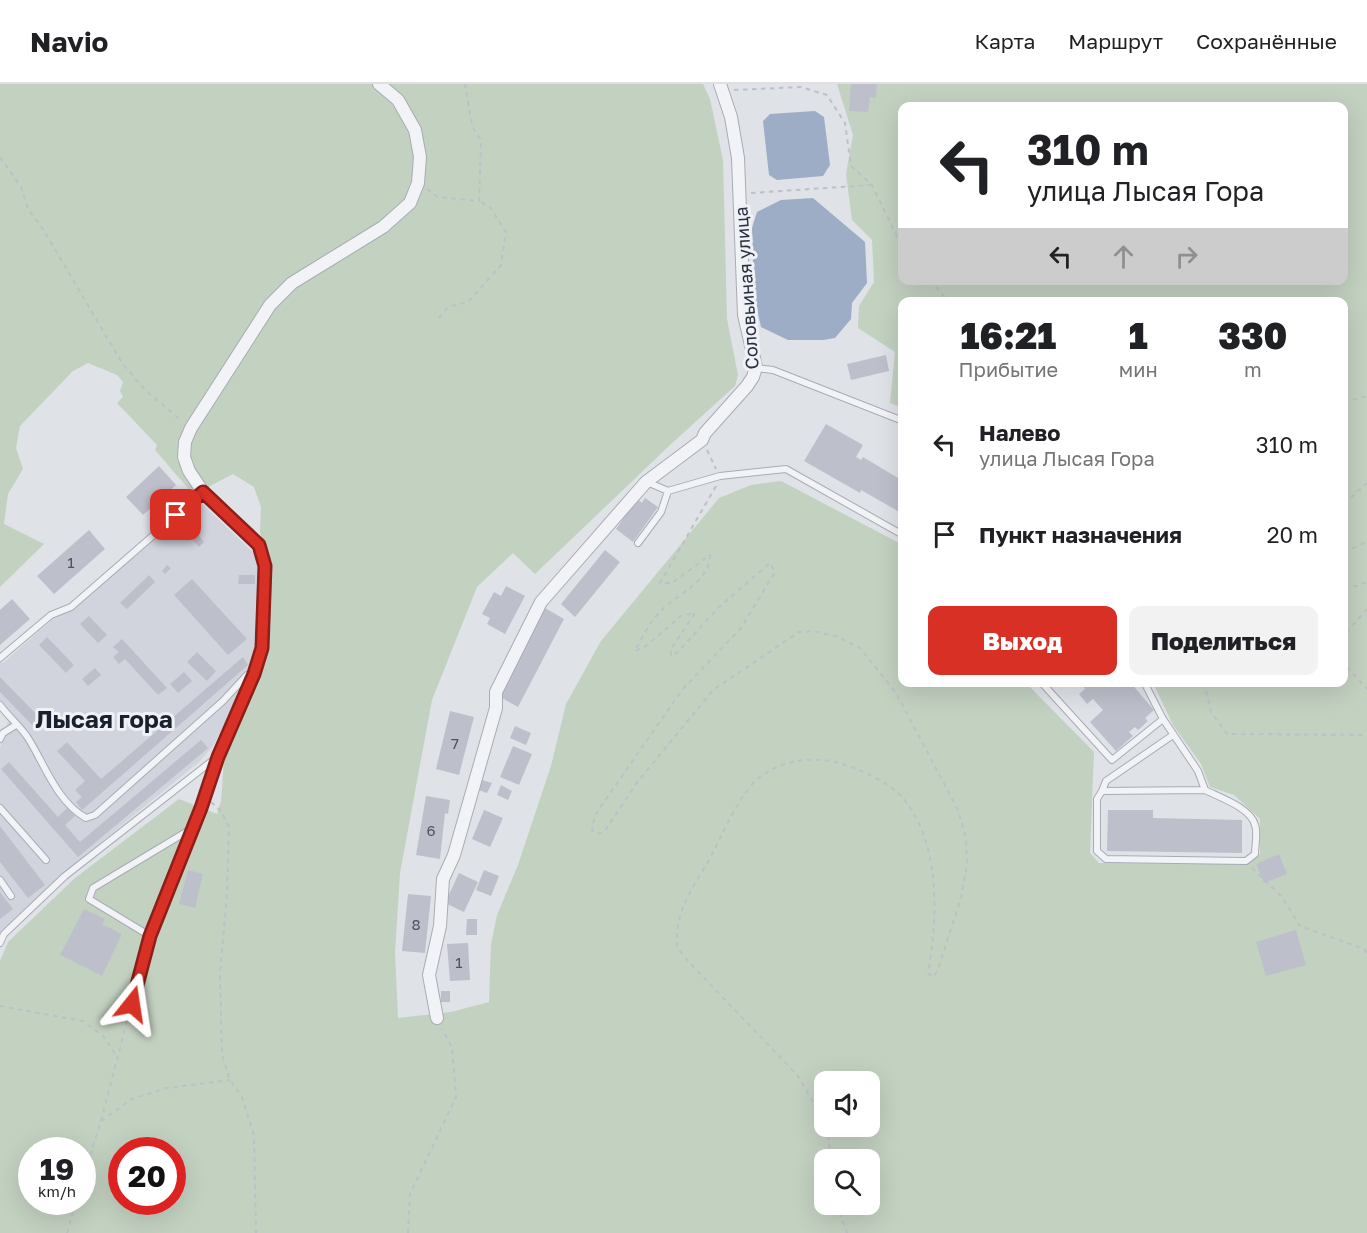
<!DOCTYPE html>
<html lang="ru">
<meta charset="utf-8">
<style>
body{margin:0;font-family:"Golos Text",sans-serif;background:#f2f2f2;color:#202124;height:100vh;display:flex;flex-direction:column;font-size:22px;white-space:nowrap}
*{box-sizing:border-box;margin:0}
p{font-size:20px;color:#757577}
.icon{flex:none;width:33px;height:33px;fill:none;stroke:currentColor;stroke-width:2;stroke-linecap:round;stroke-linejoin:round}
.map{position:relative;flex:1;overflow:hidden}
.sheet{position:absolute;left:898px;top:213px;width:450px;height:390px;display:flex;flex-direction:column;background:#fff;border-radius:12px;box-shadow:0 6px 24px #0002}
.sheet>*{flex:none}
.top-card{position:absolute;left:898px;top:18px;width:450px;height:183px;border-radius:12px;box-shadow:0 6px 24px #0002;background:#fff;color:#202124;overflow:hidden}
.fabs{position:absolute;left:814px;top:987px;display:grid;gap:12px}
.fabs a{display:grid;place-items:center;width:66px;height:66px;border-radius:12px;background:#fff;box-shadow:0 6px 24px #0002;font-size:30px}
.speed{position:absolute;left:18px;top:1053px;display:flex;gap:12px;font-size:30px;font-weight:700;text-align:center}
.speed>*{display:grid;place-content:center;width:78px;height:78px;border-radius:50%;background:#fff;box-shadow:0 6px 24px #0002;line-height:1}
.speed small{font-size:15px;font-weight:400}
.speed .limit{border:9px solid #d22;background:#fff;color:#111}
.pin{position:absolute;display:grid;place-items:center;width:51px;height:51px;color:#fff;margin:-26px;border-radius:12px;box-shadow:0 3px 9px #0006}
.me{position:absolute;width:66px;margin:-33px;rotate:15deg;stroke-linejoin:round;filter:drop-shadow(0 0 4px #0008)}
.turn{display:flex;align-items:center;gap:21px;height:126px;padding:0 30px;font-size:27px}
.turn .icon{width:78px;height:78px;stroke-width:2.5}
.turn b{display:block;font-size:42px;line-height:51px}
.lanes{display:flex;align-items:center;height:57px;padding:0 30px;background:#0003;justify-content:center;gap:30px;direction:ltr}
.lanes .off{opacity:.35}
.eta{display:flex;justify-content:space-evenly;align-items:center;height:102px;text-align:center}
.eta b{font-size:36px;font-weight:800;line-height:42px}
.cta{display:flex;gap:12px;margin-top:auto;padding:12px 30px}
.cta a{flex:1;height:69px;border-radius:12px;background:#d93025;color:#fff;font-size:24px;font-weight:800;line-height:69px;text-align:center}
.cta a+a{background:#f2f2f2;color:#202124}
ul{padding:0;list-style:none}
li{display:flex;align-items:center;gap:18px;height:90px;padding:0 30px}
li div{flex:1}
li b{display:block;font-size:22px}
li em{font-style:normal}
header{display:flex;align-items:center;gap:36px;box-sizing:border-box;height:84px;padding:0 30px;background:#fff;border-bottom:2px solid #e0e0e0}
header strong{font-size:28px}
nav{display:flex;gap:33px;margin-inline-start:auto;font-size:21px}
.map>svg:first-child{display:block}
.built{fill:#d1d4dc}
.green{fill:#c3d1c1;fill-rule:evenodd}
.water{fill:#9cadc5}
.building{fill:#bdc0ca}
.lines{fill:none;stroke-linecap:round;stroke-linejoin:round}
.lane-casing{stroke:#a8acb4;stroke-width:8}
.street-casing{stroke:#a8acb4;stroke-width:14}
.path{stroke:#bdc0c6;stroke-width:2;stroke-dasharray:4.5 4.5;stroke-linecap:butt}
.lane{stroke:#f1f3f6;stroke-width:6}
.street{stroke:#f1f3f6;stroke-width:12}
.route-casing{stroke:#8d1f18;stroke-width:15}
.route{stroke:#d93025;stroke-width:10}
.labels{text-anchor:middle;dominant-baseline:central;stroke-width:6;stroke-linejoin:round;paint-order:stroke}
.number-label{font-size:15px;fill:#4e5360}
.street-label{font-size:18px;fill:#292f3d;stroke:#eef1f5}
.district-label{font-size:24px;font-weight:bold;fill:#1b202e;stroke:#eef1f5}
</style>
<header>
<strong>Navio</strong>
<nav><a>Карта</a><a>Маршрут</a><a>Сохранённые</a></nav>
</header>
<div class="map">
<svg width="1367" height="1149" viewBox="0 0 1367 1149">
<rect width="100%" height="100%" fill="#dfe2e7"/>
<path class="built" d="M199,417l59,56 3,10 -3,77 -10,38 -35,64 -14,16 -137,112 -62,58v-184l8,-27 -8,-10v-50l3,2 50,-44 20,-10z"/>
<path class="green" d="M0,0h703l7,15 13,61 4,159 11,56 -3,11 -65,59 -135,129 -22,-21 -36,34 -45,113 -32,173 -5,79 3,66 53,-6 38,-10 2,-58 6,-29 21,-50 33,-99 15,-62 35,-63 118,-143 32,-13 30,-4 122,64v137l123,1 68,69 -4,101 9,10 145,1 16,-10v-35l-26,-24 -24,-8 -9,-23 -28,-39 -20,-42 191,-1v-380h-441v106l-13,-5 5,-51 -37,-24 1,-22 15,-24 -2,-42 -20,-20 -6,-46 7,-39 -16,-51h530v1149h-1367v-272l8,-19 67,-64 104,-79 38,15 4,-13 3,-40 43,-110 2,-86 -9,-33 1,-25 -7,-20 -21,-13 -23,12 -11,15 -44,-51 2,-5 -40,-42 6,-6 -3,-6 3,-9 -6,-7 -29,-12 -15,8 -53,55 -4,22 7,21 -15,25 -4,30 40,20 -44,43zM903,22h441v174h-441zM825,998h45v44h-45zM32,1066h50v52h-50zM122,1066h50v52h-50zM825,1076h45v44h-45z"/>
<path class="water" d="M815,27l9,6 6,48 -7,11 -46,4 -8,-5 -6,-54 7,-7z
M813,114l52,44 2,41 -15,20 -1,16 -16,19 -12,2h-35l-27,-13 -7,-32 -2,-67 5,-16 24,-12z"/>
<path class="building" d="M851,0h26l-1,14 -6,-1 -2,15 -19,-1z
M886,271l3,16 -38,9 -4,-16z
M826,340l37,21 -7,12 5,3 2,-3 40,24v33l-42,-24 -1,3 -56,-32z
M159,382l17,19 -33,30 -17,-18z
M645,414l13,9 -25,35 -17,-13 21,-30 5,4z
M89,446l16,19 -51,45 -17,-18z
M198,450l6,8 -5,5 -7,-8z
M605,466l15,12 -45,55 -14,-13z
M167,481l4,3 -6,6 -3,-3z
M149,491l6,7 -28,27 -7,-6z
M239,491h16v9h-17z
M192,495l55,60 -19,16 -54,-60z
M506,502l19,10 -20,38 -18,-10 3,-6 -8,-4 12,-22 7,4z
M12,515l18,20 -30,26v-35z
M545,524l19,11 -46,88 -20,-11z
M89,532l18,19 -9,8 -18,-19z
M47,553l27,28 -8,8 -27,-28z
M122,555l45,49 -9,7 -33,-36 -6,5 -6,-7 6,-5 -6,-5z
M197,568l19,19 -9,10 -20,-19z
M243,573l5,8 -166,145 -6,-8 6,-5 -7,-7 10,-9 -28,-30 10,-9 34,37z
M95,584l6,7 -13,11 -6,-7z
M184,588l8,9 -14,12 -8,-9z
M0,593l45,46 -8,7 -37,-38z
M1080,598h50l24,28 -9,8 3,3 -10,9 -3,-3 -6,5 4,4 -17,15 -26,-29 13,-12 -10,-11 -6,5 -8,-10 6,-5z
M450,627l24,6 -15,58 -23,-6z
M515,642l16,7 -5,12 -16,-7z
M201,656l7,8 -130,109 -77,-88 8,-7 49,55 9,-9 8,8 -10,9 15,17z
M513,662l19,8 -13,31 -19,-8z
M482,696l10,3 -5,10 -9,-3z
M501,701l11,6 -4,9 -11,-5z
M426,712l24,4 -2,14 -3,-1 -5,46 -24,-4z
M484,726l19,8 -13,29 -18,-8z
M1108,726h45v8l89,2v33l-135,-2z
M0,742l45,59 -17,13 -28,-36z
M1279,770l8,20 -23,9 -8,-19z
M188,786l15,4 -8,34 -16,-4z
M484,786l15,6 -8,20 -15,-6z
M459,789l19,9 -14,30 -19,-9z
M0,808l13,17 -13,10z
M408,810l23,2 -6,57 -23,-2z
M84,825l21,10 -3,5 20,10 -20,42 -42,-21z
M467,835h10v16h-11z
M1296,846l10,35 -40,11 -10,-34z
M468,859l2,37 -20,1 -3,-37z
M441,907h9v11h-9z"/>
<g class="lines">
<g class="lane-casing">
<path id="lane" d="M756,284l17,2 130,51
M647,398l21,9
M638,459l23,-31 7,-21 52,-15 66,-7 117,66
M0,574l51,-43 20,-8 132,-115
M1041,598l71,78 51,-41
M1144,598l19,37 35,52 7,19c14,7 46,18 50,35 3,8 0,20 0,29l-9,7 -140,-2 -9,-8v-52l5,-8 103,-1
M0,621c8,11 21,22 28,33 17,27 29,64 58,80l9,-3 128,-114 24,-26 6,-1
M0,655l3,-6 13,-8
M1102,707l4,-10 67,-46
M0,724l46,52
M191,745l-41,107 -61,-37 4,-11 98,-59 10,-21 17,-51
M0,796l11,16
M0,859l4,-9 61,-58 152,-119
M132,920l18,-68"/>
</g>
<g class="street-casing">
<path id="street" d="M218,673l36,-83 8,-26 3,-82 -6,-21 -56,-53 -14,-21 -5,-14 1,-15 6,-14 79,-123 22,-22 91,-56 27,-24 8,-20 2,-26 -5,-27 -17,-30 -19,-16
M437,934l-8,-43 11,-49 3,-47 11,-24 42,-147v-16l45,-90 105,-120 56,-42 3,-7 42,-47 6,-9 3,-10 -12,-52 -6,-157 -7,-41 -11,-33"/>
</g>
<path class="path" d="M734,6l67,-3 26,8 18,28 6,43 21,19 31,64
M0,73l21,30 7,22 15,20 79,134 24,28 36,30
M427,105l11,8 41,4 2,-60 -9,-15 -7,-42
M751,109l120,-8
M930,196l19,22
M439,234l9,-11 20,-5 33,-37 5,-33 -16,-25 -11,-6
M1344,318l23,-6
M707,366l9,19
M716,402l-56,97h12l38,-28c-1,29 -35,39 -52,59 -10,10 -16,25 -23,37l11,-5 35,-30 14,-3 -24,36v7l7,-4 40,-44 52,-45 5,9 -34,56 -59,62 -87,125 -3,15 5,4 7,-2 32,-48 77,-94 86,-58 13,-1 24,5 24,12 36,45 62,117 8,28 1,26 -6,34 -24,74 -5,5 -4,-4c10,-56 13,-128 -25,-175 -14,-16 -47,-31 -68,-36 -28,-6 -57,-1 -80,19 -4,4 -8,10 -11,14 -16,23 -25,48 -39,72 -13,21 -26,41 -28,66 0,4 -1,10 0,13 2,5 8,11 11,15l110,115 27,47
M1344,420l23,-21
M1344,468l23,-10
M1344,502h12l11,-4
M1344,557l2,-8 21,-24
M1344,575l1,6 22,24
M1204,598l7,30 16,22 140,1
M211,718l10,9 8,16 -2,67 -7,79 2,82 8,25 12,17 12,38 2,98
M1252,784l30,29 18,29 64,23 3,4
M0,922l83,15 20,15 14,20
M101,1037l31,-22 35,-11 63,-8
M827,1042l4,34
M82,1097l19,-60 28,-108
M837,1120l10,29
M67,1149l9,-31
M408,1149l2,-39 46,-97 -4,-50 -10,-18"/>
<use href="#lane" class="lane"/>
<use href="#street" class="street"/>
</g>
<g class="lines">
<g class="route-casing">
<path id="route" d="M132,920l18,-68 51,-128 17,-51 36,-83 8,-26 3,-82 -6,-21 -56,-53 -27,23"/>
</g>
<use href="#route" class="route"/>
</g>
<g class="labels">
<g class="number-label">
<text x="71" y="478">1</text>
<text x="455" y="659">7</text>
<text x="431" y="746">6</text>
<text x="416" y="840">8</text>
<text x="459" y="878">1</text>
</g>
<g class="street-label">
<text transform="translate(746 204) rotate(-94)">Соловьиная улица</text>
</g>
<g class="district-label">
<text x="104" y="634">Лысая гора</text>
</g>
</g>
</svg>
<div class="fabs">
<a><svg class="icon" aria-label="sound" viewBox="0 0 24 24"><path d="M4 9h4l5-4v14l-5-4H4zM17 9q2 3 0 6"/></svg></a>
<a><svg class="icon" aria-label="search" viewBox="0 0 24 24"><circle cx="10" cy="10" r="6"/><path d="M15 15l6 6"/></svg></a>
</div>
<div class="speed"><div>19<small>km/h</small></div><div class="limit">20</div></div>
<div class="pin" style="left:176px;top:431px;background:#d93025"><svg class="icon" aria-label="arrive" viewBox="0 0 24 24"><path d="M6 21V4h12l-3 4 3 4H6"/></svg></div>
<svg class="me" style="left:132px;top:920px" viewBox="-20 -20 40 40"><path d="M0-17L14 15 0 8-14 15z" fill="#d93025" stroke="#fff" stroke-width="4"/></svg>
<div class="top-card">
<div class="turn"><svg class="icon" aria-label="left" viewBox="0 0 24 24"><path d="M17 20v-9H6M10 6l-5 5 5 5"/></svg><div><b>310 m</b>улица Лысая Гора</div></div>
<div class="lanes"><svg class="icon" aria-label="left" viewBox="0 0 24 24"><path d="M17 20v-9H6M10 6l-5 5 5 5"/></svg><svg class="icon off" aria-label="ahead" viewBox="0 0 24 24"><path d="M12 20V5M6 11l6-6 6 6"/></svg><svg class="icon off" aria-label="right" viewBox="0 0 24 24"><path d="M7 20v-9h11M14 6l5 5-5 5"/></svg></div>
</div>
<section class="sheet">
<div class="eta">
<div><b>16:21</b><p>Прибытие</p></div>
<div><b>1</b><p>мин</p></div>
<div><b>330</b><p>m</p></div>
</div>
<ul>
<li><svg class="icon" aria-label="left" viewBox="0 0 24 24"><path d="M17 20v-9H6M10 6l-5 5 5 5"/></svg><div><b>Налево</b><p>улица Лысая Гора</p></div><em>310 m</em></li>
<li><svg class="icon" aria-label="arrive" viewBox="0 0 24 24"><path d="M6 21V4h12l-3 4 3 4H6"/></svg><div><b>Пункт назначения</b></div><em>20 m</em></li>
</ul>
<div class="cta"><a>Выход</a><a>Поделиться</a></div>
</section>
</div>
